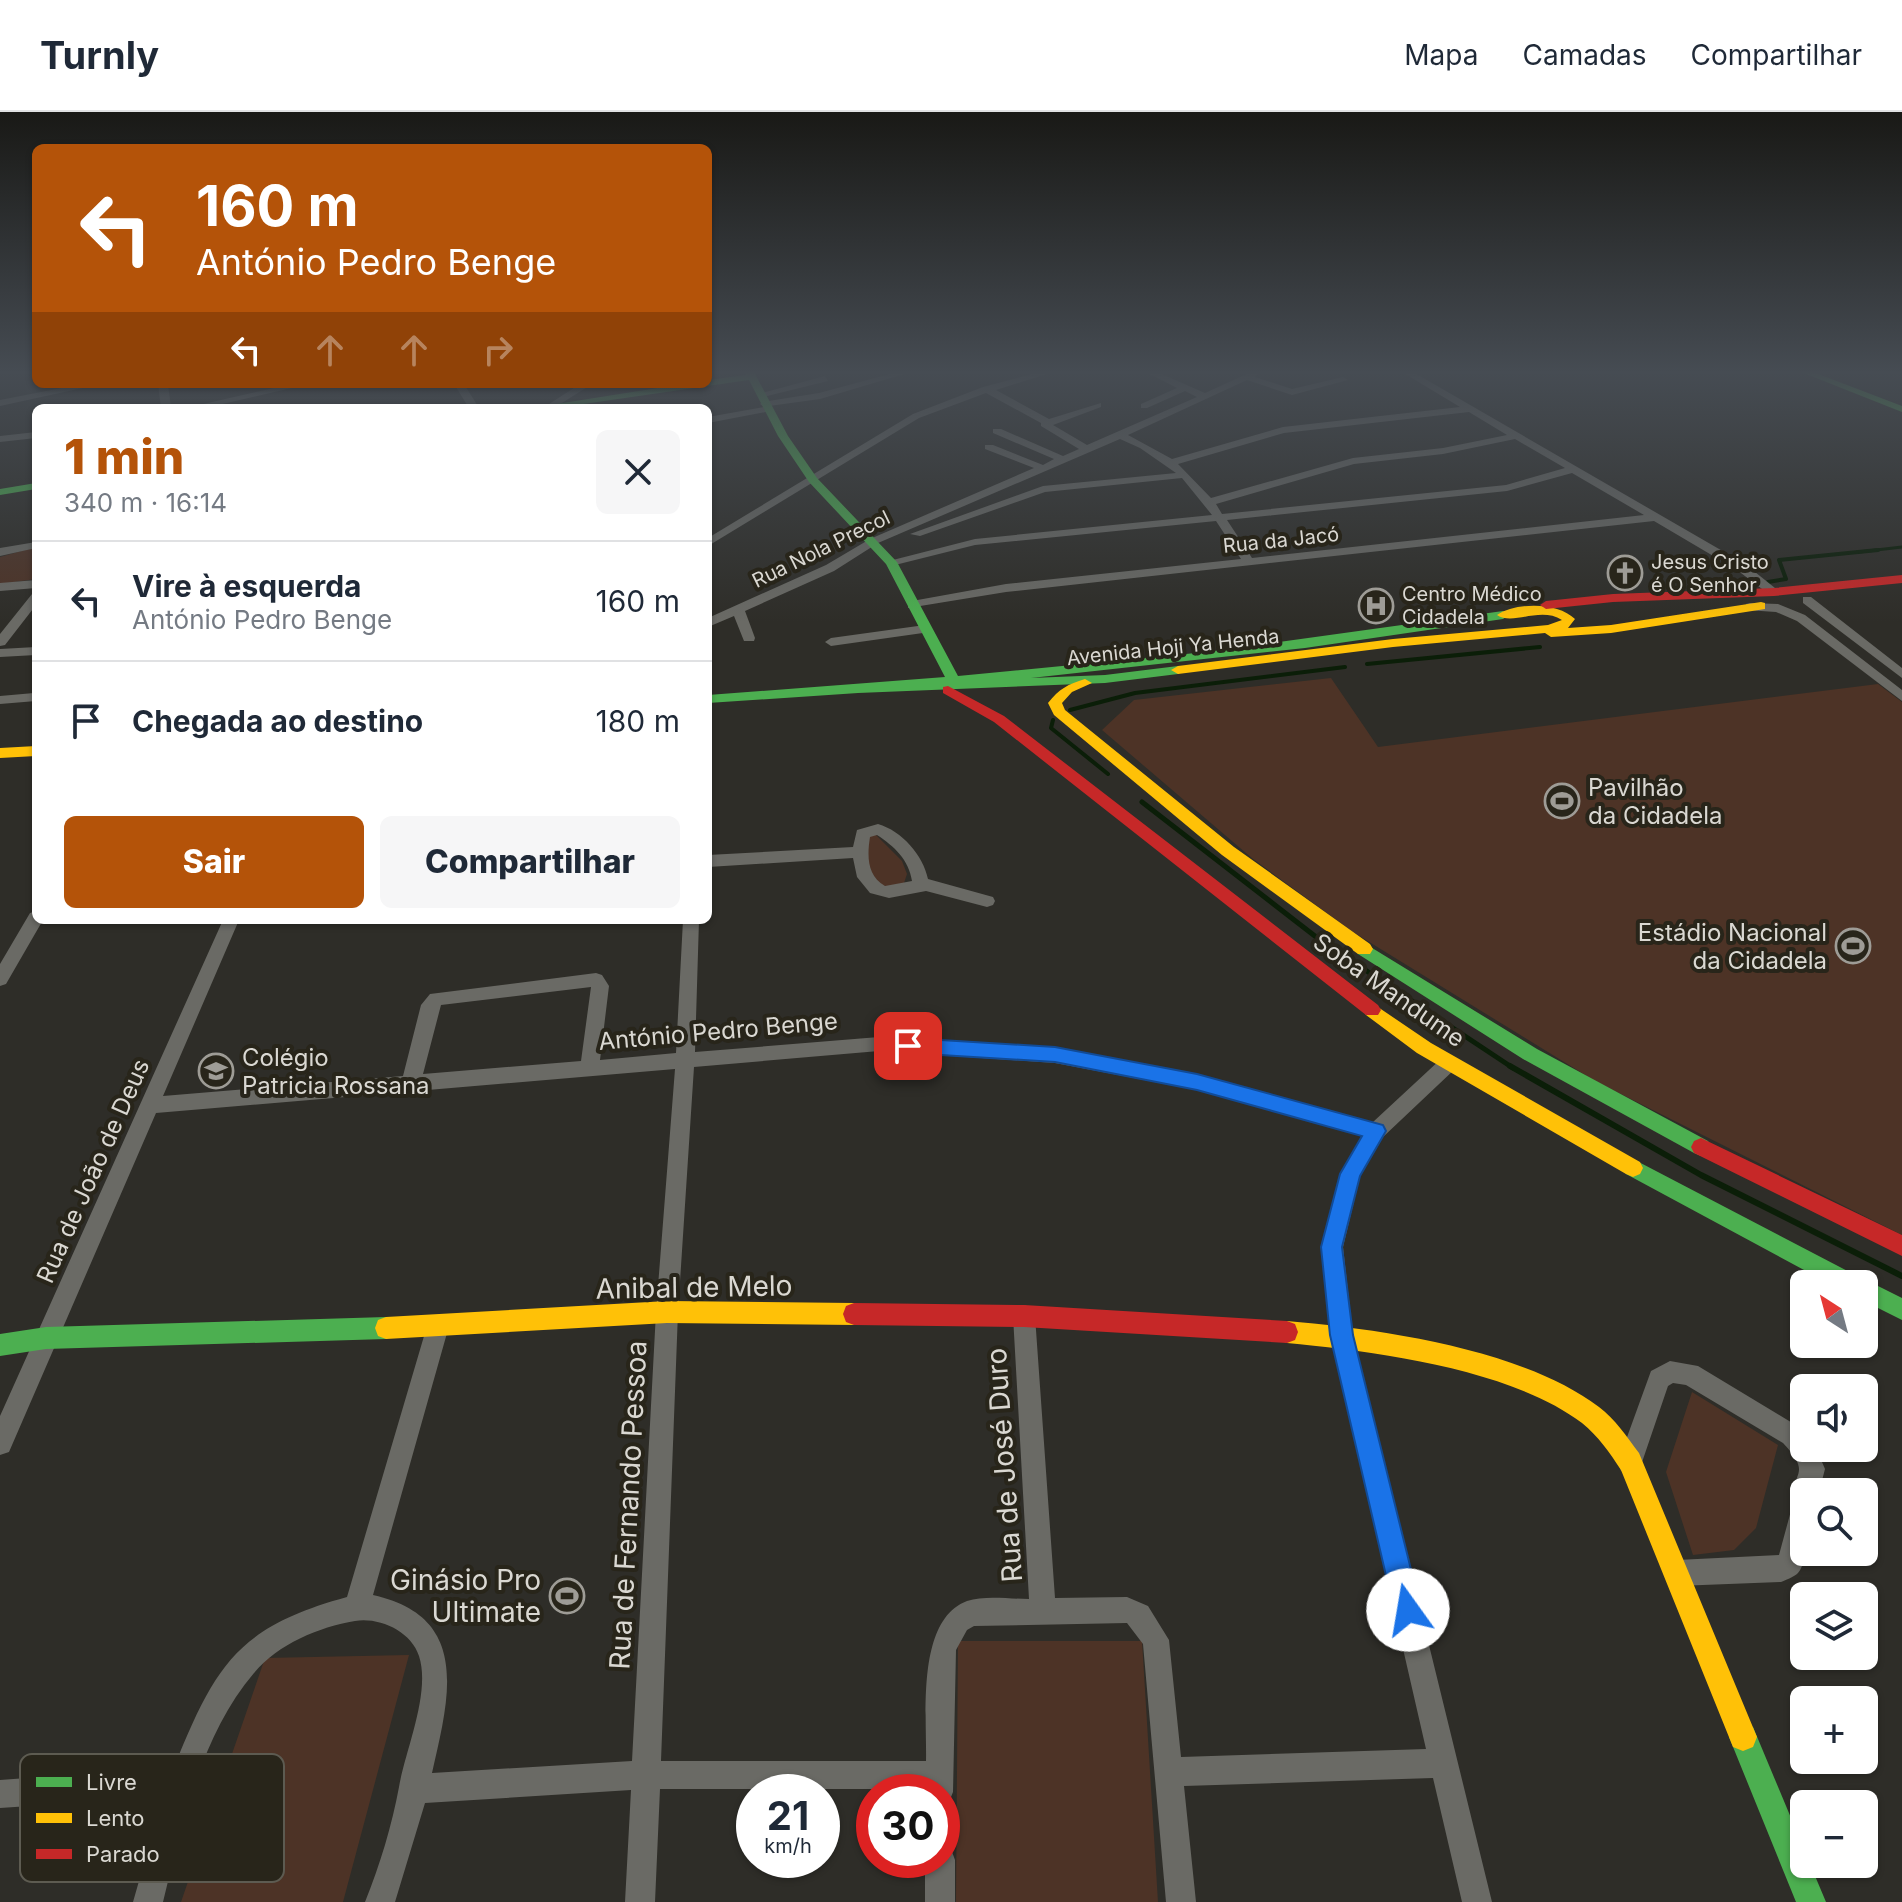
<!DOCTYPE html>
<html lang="pt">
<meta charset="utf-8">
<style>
body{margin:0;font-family:Inter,sans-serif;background:#f6f6f7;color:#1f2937;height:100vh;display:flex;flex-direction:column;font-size:30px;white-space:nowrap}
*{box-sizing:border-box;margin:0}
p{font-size:26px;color:#747a83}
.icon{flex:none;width:44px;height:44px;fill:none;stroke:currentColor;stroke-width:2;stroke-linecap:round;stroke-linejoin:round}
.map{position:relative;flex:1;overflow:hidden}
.side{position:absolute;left:32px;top:292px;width:680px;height:520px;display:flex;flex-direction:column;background:#fff;border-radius:12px;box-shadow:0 2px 6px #0004}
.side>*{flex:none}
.guide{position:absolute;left:32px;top:32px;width:680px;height:244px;border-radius:12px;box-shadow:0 2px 6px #0004;background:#b45309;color:#fff;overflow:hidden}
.needle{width:52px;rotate:324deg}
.controls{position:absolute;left:1790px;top:1158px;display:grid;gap:16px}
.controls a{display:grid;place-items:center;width:88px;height:88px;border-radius:12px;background:#fff;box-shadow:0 2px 6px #0004;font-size:40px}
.speed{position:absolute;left:736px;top:1662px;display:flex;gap:16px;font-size:40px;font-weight:700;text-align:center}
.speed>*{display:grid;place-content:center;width:104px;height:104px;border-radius:50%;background:#fff;box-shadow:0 2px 6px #0004;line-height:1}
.speed small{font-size:20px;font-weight:400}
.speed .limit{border:12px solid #d22;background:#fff;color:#111}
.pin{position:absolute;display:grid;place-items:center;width:68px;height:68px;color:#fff;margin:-34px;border-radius:16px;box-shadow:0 4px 12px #0006}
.me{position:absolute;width:88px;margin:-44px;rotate:347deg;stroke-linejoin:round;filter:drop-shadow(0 0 6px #0008)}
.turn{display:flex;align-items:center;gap:28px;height:168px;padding:0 32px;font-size:36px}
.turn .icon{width:104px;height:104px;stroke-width:2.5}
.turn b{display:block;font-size:56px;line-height:68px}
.lanes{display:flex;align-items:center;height:76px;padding:0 32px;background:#0003;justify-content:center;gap:40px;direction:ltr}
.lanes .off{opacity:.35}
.round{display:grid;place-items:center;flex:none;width:84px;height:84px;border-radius:12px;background:#f6f6f7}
.head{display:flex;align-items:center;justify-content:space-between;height:136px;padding:0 32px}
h1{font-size:48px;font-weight:800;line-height:60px;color:#b45309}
.cta{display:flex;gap:16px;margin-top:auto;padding:16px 32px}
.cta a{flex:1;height:92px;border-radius:12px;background:#b45309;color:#fff;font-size:32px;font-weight:800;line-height:92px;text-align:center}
.cta a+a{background:#f6f6f7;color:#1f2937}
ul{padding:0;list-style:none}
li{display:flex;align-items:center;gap:24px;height:120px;padding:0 32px;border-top:2px solid #e0e1e3}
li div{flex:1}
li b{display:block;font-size:30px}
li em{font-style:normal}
header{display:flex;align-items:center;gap:48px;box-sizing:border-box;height:112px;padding:0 40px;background:#fff;border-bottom:2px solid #e0e1e3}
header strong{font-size:38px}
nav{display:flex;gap:44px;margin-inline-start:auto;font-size:28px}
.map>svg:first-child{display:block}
.green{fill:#4d3326}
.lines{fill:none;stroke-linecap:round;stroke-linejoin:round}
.stream-far3{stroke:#0b1e08;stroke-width:3}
.stream-far2{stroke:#0b1e08;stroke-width:4}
.stream-far1{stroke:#0b1e08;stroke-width:5}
.stream{stroke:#0b1e08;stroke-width:6}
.street{fill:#6a6a65;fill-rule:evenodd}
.fast{fill:#4caf50;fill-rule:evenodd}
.slow{fill:#ffc107;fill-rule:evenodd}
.jam{fill:#c62828;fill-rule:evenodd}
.route{fill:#1a73e8;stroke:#114b97;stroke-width:2}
.labels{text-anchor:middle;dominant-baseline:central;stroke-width:8;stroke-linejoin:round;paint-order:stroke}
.far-street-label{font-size:20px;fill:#dad8d2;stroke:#28251a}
.far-poi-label{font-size:20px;fill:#dad8d2;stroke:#28251a;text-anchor:start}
.poi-label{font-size:24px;fill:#dad8d2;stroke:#28251a;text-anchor:start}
.street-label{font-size:24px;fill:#dad8d2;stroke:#28251a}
.near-street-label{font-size:28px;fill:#dad8d2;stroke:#28251a}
.near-poi-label{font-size:28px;fill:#dad8d2;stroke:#28251a;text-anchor:end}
.key{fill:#28251a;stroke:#5d5b51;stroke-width:2}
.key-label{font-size:22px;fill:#dad8d2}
</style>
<header>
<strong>Turnly</strong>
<nav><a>Mapa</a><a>Camadas</a><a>Compartilhar</a></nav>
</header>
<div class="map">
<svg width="1902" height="1790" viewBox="0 0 1902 1790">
<rect width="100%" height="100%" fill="#2e2d28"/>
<path class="green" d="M36,435v32l-36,5v-27z
M1331,566l47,69 500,-63 24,18v533l-307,-154 -242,-149 -100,-73 -151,-129 32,-30z
M873,720l29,29 5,13 -3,9 -22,5 -15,-10 -3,-42z
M1692,1280l86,53 -22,83 -22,22 -41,5 -27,-83z
M958,1529h184l16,261h-202z
M409,1543l-66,247h-162l84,-244z"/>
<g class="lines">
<path class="stream-far3" d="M1859,440l43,-5"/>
<path class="stream-far2" d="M1768,470l18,-3 -7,-19 99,-10
M1367,552l173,-17
M1070,598l65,-17 210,-26
M1053,608l-2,8 57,46"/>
<path class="stream-far1" d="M1142,690l178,138 193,128"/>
<path class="stream" d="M1510,954l191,109 201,101"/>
<path class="street" d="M897,260h14l-91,27 -51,7 2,5 -63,12v-6l56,-10 -4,-3 2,-2 57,-9z
M1040,260h13l-57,18 53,29 52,-16v4l-48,18 34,20 110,-48 -12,-6 -38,17h-6v-4l36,-16 -31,-16h11l48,21 46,-21h10l-6,5 37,12 51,-12 5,3 -56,15 -45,-15 -119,55 44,24 111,-32 177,-20 -58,-35h11l332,192 35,28 -10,3 -33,-25 -83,-49 -648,71 -98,16v-6l4,-1 94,-17 235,-25 -25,-38 -241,24 -84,21 -6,-4 90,-23 237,-24 -30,-37 -137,14 -125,44 -10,-2 133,-48 133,-13 -36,-25 -20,-9 -242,104 -44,28 -89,40 10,27 -1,3h-10l-10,-25 -26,11v-9l118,-53 44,-26 164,-71 -49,-19v-4h8l50,20 11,-6 -61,-26v-4h8l62,27 16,-7 -38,-23v-3l-55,-30 -67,25 -211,128v-8l205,-124 70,-27zM1469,300l38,23 -64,13 -90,10 -142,40 -33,-34 106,-31zM1515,327l50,29 -59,17 -284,29 -6,-10 138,-40 89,-10zM1572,361l72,42 -392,43 -25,-38 280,-29z
M825,264l3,5 -65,16 -5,-3z
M82,272h19l-101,22v-6z
M158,272h10l3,24h-10z
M291,272h18l-104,24h-19z
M454,272h10l15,24h-10z
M580,272h12l-38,24 -8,-2z
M36,320v6l-36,4v-6z
M36,430v6l-36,8v-8z
M36,468v8l-36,3v-8z
M36,481v12l-31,40 -5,1v-12l32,-40z
M1803,485h8l91,71v10l-99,-75z
M1750,491l28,1 27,11 97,75v11l-105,-80 -21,-9 -30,-2v-6z
M925,513l6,4 -1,3 -99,14 -6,-4 6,-4z
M36,535v8l-36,2v-8z
M34,581l2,8 -36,3v-8z
M878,712c24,7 45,31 50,55l65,18 2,4 -2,4 -6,2 -61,-16 -37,7 -19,-5 -13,-16 -4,-19 -145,9v-12l145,-8 4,-17zM877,723c17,11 32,25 35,46l-27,5c-18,-10 -18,-30 -15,-49z
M36,799v9h7l-37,64 -6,2v-22l30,-51z
M223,808h16l-76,176 240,-20 18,-71 9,-11 166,-21 6,2 7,11 -9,74 76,-7 7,-133h16l-4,132 184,-15 176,10 142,27 176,48 69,-64h14l2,5 -2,5 -73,69 -23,39 -17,71 10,88 139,567h-30l-29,-124 -249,8 12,116h-30l-23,-258 -16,-21 -153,3 -7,4 -11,20 -3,142 -4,10 -7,3v-13h-17v-3h-265l-5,113h-30l6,-112 -206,13 -30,99h-30c15,-37 27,-77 34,-115 6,-36 32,-94 20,-131 -8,-25 -40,-39 -64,-35 -36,6 -77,23 -101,52 -53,62 -72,152 -91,229h-30l30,-105 -163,11v-28l174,-13c41,-101 63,-140 173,-170l80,-271 3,-8 8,-3 8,3 3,8 -76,269c99,22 76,103 59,178l200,-12 24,-449 19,-243 -519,44 -147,339 -9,3v-39zM591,875l-10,74 -158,13 18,-69zM879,939l176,12 142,27 166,46 -23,38 -19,73 10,88 95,414 -245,8 -12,-117 -21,-34 -21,-9 -72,1 -20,-282 -3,-8 -8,-3 -8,3 -3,8 16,283c-19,0 -44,-4 -62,2 -51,19 -40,115 -41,160h-265l17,-449 16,-245z
M1670,1249l28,5 101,61 5,4v17h12l9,21 -6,23h-15c0,20 6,68 -6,81 -4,4 -12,7 -17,9l-104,4 -9,-4 -4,-9 4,-9 9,-4 102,-5 13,-48 5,-10c-8,-26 17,-21 -14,-54l-97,-58 -13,-2 -5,3 -29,85 -9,3 -9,-3 -3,-9 33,-91z
M942,1734l9,3 4,11v42h-30v-42h17z"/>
<path class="fast" d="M745,260h9l34,64 29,42 80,84 61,114 248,-24 297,-41 6,4 -6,4 -198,29 -274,30 74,-3 73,-9 7,4 -7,4 -73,9 -247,10 -150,10v-8l237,-18 -59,-113 -77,-82 -31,-46 -29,-56 -193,28h-25l152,-24h25v-4l38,-5z
M1801,260h12l89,34v6z
M36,371v6l-36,6v-6z
M1364,831l173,106 171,92 3,6 -3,6 -7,3 -7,-3 -171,-94 -165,-105 -3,-5z
M1633,1047l226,118 2,4 11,2 30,15v22l-38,-19v-17h-34l-204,-110 -3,-6 3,-6z
M386,1205l8,3 3,8 -3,8 -8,3 -340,10 -46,7v-22l46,-7z
M1743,1611l10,4 51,122v15h6l16,38h-30l-67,-165 4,-10z"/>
<path class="slow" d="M1761,490l4,1v6l-154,24 -60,4 -6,-4 -152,14 -215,27 -7,-4 7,-4 215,-27 155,-14 14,-5c-22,-14 -49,6 -65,-5 19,-13 61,-13 78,4l-7,9 43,-3z
M1085,567l7,4 -20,9 -10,11 3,7 169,137 136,97 3,5 -3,5h-12l-136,-99 -168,-140 -6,-12c11,-14 20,-19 37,-24z
M36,634v10l-36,2v-10z
M1372,891l59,40 209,119 3,6 -3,6 -7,3 -7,-3 -209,-121 -51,-38 -3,-5 3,-5z
M667,1189l187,2 8,3 3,8 -3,8 -8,3 -187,-2 -281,16 -8,-3 -3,-8 3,-8 8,-3z
M1287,1209c93,8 236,28 312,86 16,12 28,30 40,46l118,284 -4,10 -10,4 -10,-4 -112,-277c-11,-17 -23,-34 -39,-47 -71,-54 -208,-72 -295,-80l-8,-3 -3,-8 3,-8z"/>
<path class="jam" d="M1902,463v8l-128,13 -161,6 -67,7 -6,-4 6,-4 67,-7 161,-6z
M948,574l56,30 374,289 3,5 -3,5h-12l-372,-293 -51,-29v-6z
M1701,1026l201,97v21l-208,-103 -3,-6 3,-6z
M854,1191l170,2 263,16 8,3 3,8 -3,8 -8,3 -263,-16 -170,-2 -8,-3 -3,-8 3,-8z"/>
</g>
<linearGradient id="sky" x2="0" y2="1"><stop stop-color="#191916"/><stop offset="0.51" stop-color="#464c53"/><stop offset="1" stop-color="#464c53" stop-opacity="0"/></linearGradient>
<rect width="1902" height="510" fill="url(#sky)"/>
<path class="route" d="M908,926l147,9 142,27 186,51 3,6 -26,45 -18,71 11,88 68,275 -4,9 -9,4 -10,-4 -4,-9 -64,-275 -9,-88 19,-73 22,-38 -165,-46 -142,-28 -147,-9 -9,-7z"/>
<defs>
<g id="church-ring" transform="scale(1.8)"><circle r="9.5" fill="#28251a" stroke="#9e9c96" stroke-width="1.5"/><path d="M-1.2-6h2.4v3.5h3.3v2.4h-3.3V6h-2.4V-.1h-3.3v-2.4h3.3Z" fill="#9e9c96"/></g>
<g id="hospital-ring" transform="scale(1.8)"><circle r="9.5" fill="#28251a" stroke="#9e9c96" stroke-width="1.5"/><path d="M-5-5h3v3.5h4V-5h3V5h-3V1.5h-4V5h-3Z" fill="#9e9c96"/></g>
<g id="stadium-ring" transform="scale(1.8)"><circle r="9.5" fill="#28251a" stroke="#9e9c96" stroke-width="1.5"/><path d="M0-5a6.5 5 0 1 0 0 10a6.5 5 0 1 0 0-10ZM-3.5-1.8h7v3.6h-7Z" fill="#9e9c96"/></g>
<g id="university-ring" transform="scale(1.8)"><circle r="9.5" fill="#28251a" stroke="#9e9c96" stroke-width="1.5"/><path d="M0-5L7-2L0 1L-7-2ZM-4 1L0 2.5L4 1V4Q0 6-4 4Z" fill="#9e9c96"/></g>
</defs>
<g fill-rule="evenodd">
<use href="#church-ring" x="1625" y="461"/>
<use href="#hospital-ring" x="1376" y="494"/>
<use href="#stadium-ring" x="1562" y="689"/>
<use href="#stadium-ring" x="1853" y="834"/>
<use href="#university-ring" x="216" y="959"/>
<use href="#stadium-ring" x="567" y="1484"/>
</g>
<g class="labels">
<g class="far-street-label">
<text transform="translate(1281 428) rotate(-6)">Rua da Jacó</text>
<text transform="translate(821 437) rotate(-26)">Rua Nola Precol</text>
<text transform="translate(1173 535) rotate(-6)">Avenida Hoji Ya Henda</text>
</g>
<g class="far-poi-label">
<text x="1651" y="450">Jesus Cristo<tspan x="1651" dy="23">é O Senhor</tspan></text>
<text x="1402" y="482">Centro Médico<tspan x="1402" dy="23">Cidadela</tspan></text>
</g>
<g class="poi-label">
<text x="1588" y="675">Pavilhão<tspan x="1588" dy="28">da Cidadela</tspan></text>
<text x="1827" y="820" text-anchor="end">Estádio Nacional<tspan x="1827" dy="28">da Cidadela</tspan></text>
<text x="242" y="945">Colégio<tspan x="242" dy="28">Patricia Rossana</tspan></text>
</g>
<g class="street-label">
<text transform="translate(1389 878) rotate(35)">Soba Mandume</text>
<text transform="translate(718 919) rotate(-5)">António Pedro Benge</text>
<text transform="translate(93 1059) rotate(-66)">Rua de João de Deus</text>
</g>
<g class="near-street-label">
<text transform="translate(694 1175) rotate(-1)">Anibal de Melo</text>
<text transform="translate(1004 1353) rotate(-94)">Rua de José Duro</text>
<text transform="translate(628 1393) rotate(-87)">Rua de Fernando Pessoa</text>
</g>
<g class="near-poi-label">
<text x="541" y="1468">Ginásio Pro<tspan x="541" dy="32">Ultimate</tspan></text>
</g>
</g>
<rect x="20" y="1642" width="264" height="128" rx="12" class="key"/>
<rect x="36" y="1665" width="36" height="10" fill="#4caf50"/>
<rect x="36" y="1701" width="36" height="10" fill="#ffc107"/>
<rect x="36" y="1737" width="36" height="10" fill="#c62828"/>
<g class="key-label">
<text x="86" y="1678">Livre</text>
<text x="86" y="1714">Lento</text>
<text x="86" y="1750">Parado</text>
</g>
</svg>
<div class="controls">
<a><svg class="needle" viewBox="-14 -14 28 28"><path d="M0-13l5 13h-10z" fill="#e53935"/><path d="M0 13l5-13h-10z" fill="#747a83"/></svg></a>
<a><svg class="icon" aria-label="sound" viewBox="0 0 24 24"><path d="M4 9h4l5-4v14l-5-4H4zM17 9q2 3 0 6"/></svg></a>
<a><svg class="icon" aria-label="search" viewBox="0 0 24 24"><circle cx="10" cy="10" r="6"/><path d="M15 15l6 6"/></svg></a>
<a><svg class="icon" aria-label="layers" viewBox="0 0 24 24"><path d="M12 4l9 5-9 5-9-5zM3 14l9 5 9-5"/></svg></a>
<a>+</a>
<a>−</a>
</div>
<div class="speed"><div>21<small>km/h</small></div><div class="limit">30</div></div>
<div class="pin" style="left:908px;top:934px;background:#d93025"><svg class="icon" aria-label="arrive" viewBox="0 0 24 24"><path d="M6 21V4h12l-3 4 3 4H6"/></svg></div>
<svg class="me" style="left:1408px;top:1498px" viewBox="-20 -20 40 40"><circle r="19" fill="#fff"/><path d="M0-13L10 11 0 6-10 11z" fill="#1a73e8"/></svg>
<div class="guide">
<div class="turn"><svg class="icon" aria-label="left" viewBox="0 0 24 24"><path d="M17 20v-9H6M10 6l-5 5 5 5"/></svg><div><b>160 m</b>António Pedro Benge</div></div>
<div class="lanes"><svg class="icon" aria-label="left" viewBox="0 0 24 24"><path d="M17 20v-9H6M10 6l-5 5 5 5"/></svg><svg class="icon off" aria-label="ahead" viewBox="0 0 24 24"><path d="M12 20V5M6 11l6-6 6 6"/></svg><svg class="icon off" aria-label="ahead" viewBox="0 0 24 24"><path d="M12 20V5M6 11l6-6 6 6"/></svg><svg class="icon off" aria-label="right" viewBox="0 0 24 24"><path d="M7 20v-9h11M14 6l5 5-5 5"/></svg></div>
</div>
<section class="side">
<div class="head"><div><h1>1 min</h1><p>340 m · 16:14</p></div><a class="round"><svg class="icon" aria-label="close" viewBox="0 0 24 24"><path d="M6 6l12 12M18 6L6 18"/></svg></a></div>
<ul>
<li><svg class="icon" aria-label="left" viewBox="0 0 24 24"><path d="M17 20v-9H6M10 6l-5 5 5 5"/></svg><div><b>Vire à esquerda</b><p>António Pedro Benge</p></div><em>160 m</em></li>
<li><svg class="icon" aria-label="arrive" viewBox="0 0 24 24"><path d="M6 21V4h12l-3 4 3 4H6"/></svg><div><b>Chegada ao destino</b></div><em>180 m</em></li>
</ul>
<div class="cta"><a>Sair</a><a>Compartilhar</a></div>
</section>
</div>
